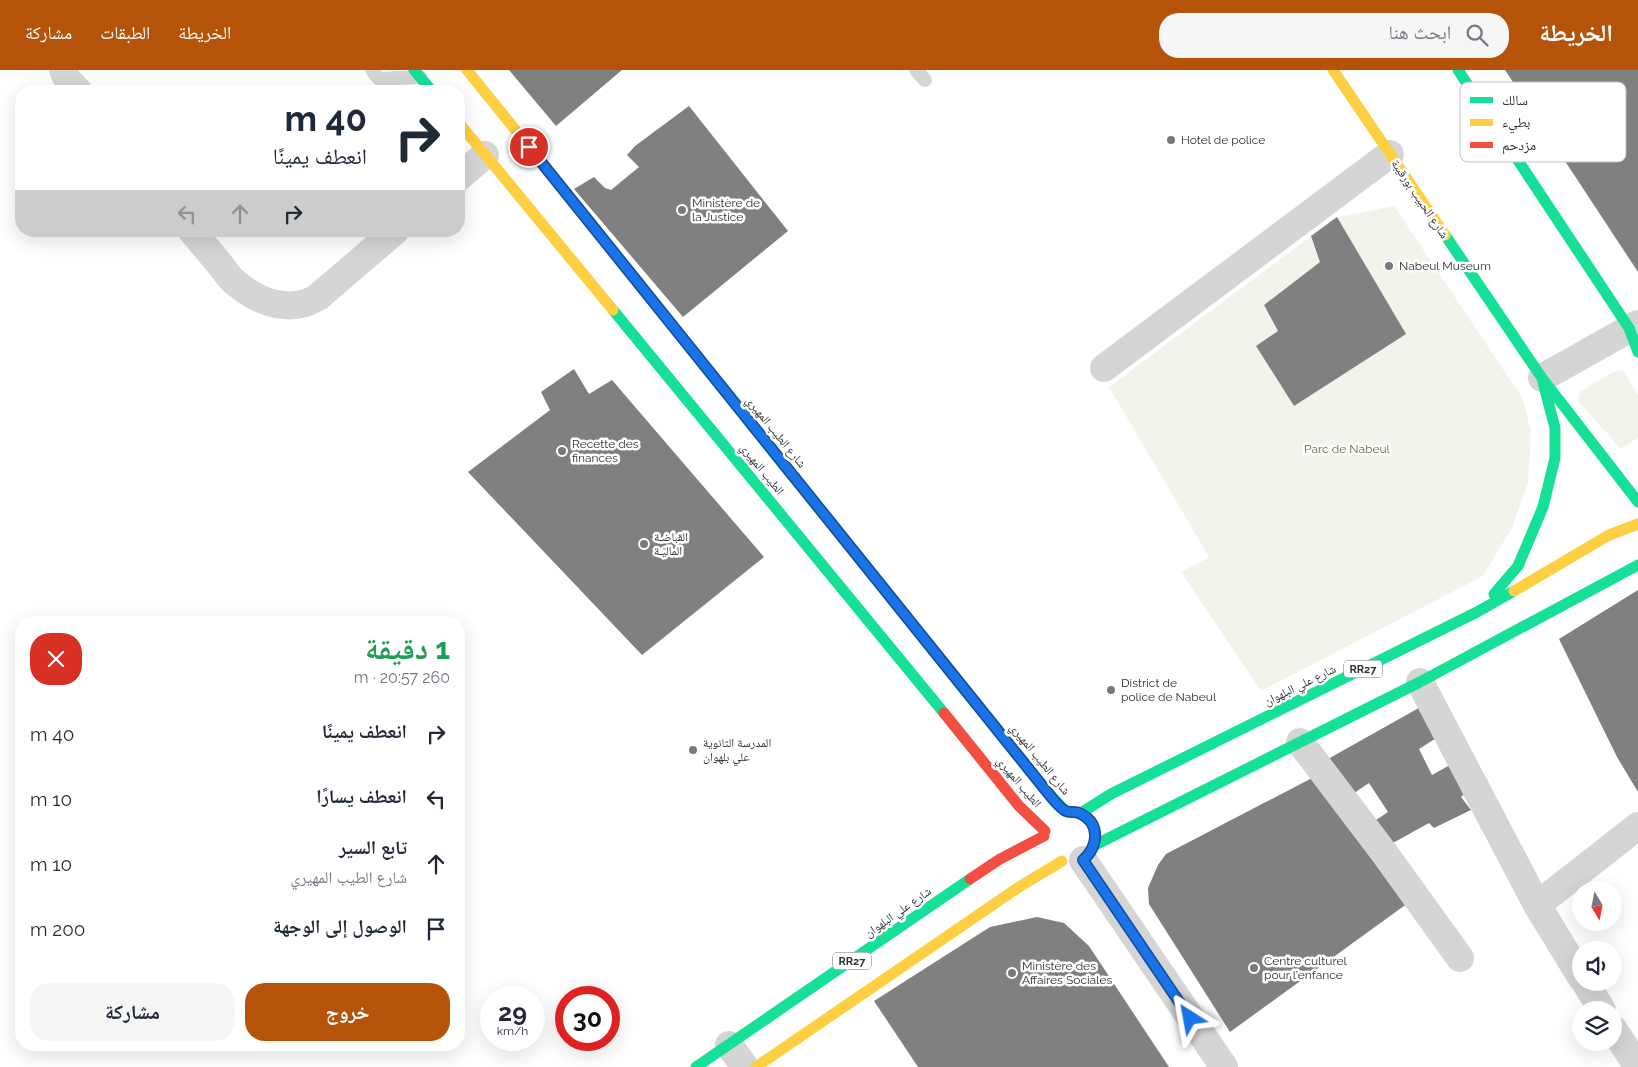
<!DOCTYPE html>
<html lang="ar">
<meta charset="utf-8">
<style>
body{margin:0;font-family:Raleway,"Noto Naskh Arabic",sans-serif;background:#f6f6f7;color:#1f2937;direction:rtl;height:100vh;display:flex;flex-direction:column;font-size:19px;white-space:nowrap}
*{box-sizing:border-box;margin:0}
p{font-size:16px;color:#747a83}
.icon{flex:none;width:28px;height:28px;fill:none;stroke:currentColor;stroke-width:2;stroke-linecap:round;stroke-linejoin:round}
.map{position:relative;flex:1;overflow:hidden;direction:ltr}
.panel{position:absolute;left:15px;top:546px;width:450px;height:435px;display:flex;flex-direction:column;background:#fff;border-radius:20px;box-shadow:0 5px 20px #0002;direction:rtl}
.panel>*{flex:none}
.guide{position:absolute;left:15px;top:15px;width:450px;height:152px;border-radius:20px;box-shadow:0 5px 20px #0002;direction:rtl;background:#fff;color:#1f2937;overflow:hidden}
.needle{width:32px;rotate:170deg}
.controls{position:absolute;left:1572px;top:811px;display:grid;gap:10px}
.controls a{display:grid;place-items:center;width:50px;height:50px;border-radius:50%;background:#fff;box-shadow:0 5px 20px #0002;font-size:25px}
.speed{position:absolute;left:480px;top:916px;display:flex;gap:10px;font-size:25px;font-weight:700;text-align:center}
.speed>*{display:grid;place-content:center;width:65px;height:65px;border-radius:50%;background:#fff;box-shadow:0 5px 20px #0002;line-height:1}
.speed small{font-size:12px;font-weight:400}
.speed .limit{border:8px solid #d22;background:#fff;color:#111}
.pin{position:absolute;display:grid;place-items:center;width:42px;height:42px;color:#fff;margin:-21px;border:2px solid #fff;border-radius:50%;box-shadow:0 1px 5px #0007}
.me{position:absolute;width:55px;margin:-28px;rotate:326deg;stroke-linejoin:round;filter:drop-shadow(0 0 4px #0008)}
.turn{display:flex;align-items:center;gap:18px;height:105px;padding:0 15px;font-size:22px}
.turn .icon{width:65px;height:65px;stroke-width:2.5}
.turn b{display:block;font-size:35px;line-height:42px}
.lanes{display:flex;align-items:center;height:48px;padding:0 15px;background:#0003;justify-content:center;gap:25px;direction:ltr}
.lanes .off{opacity:.35}
.round{display:grid;place-items:center;flex:none;width:52px;height:52px;border-radius:20px;background:#f6f6f7}
.summary{display:flex;align-items:center;justify-content:space-between;height:85px;padding:0 15px}
h1{font-size:30px;font-weight:700;line-height:38px;color:#1e9e55}
.button{display:flex;gap:10px;margin-top:auto;padding:10px 15px}
.button a{flex:1;height:58px;border-radius:20px;background:#b45309;color:#fff;font-size:20px;font-weight:700;line-height:58px;text-align:center}
.button a+a{background:#f6f6f7;color:#1f2937}
ul{padding:0;list-style:none}
li{display:flex;align-items:center;gap:15px;height:65px;padding:0 15px}
li div{flex:1}
li b{display:block;font-size:19px}
li em{font-style:normal}
header{display:flex;align-items:center;gap:30px;box-sizing:border-box;height:70px;padding:0 25px;background:#b45309;color:#fff}
header strong{font-size:24px}
nav{display:flex;gap:28px;margin-inline-start:auto;font-size:18px}
.search{width:350px;height:45px;background:#f6f6f7;display:flex;align-items:center;gap:12px;box-sizing:border-box;padding:0 18px;border-radius:20px;color:#747a83;font-size:19px}
.map>svg:first-child{display:block}
.green{fill:#f2f4ec}
.building{fill:#808080}
.lines{fill:none;stroke-linecap:round;stroke-linejoin:round}
.lane{stroke:#d5d5d5;stroke-width:14}
.street{stroke:#d5d5d5;stroke-width:28}
.fast{stroke:#16e098;stroke-width:11}
.slow{stroke:#ffcf43;stroke-width:11}
.jam{stroke:#f24e42;stroke-width:11}
.route-casing{stroke:#114b97;stroke-width:12}
.route{stroke:#1a73e8;stroke-width:9}
.poi-dot{fill:#797979;stroke:#fff;stroke-width:2}
.labels{text-anchor:middle;dominant-baseline:central;stroke-width:5;stroke-linejoin:round;paint-order:stroke}
.shield{fill:#fff;stroke:#6f6f6f;stroke-width:1}
.shield-label{font-size:11px;font-weight:bold;fill:#313131}
.poi-label{font-size:12px;fill:#313131;stroke:#fff;text-anchor:start}
.street-label{font-size:12px;fill:#313131;stroke:#fff}
.park-label{font-size:12px;fill:#5e6e3d;stroke:#fff}
.key{fill:#fff;stroke:#c1c1c1;stroke-width:1}
.key-label{font-size:14px;fill:#313131}
</style>
<header>
<strong>الخريطة</strong>
<div class="search"><svg class="icon" aria-label="search" viewBox="0 0 24 24"><circle cx="10" cy="10" r="6"/><path d="M15 15l6 6"/></svg>ابحث هنا</div>
<nav><a>الخريطة</a><a>الطبقات</a><a>مشاركة</a></nav>
</header>
<div class="map">
<svg width="1638" height="997" viewBox="0 0 1638 997">
<rect width="100%" height="100%" fill="#fff"/>
<path class="green" d="M1394,136l129,193 8,33 -3,50 -16,46 -29,48 -222,115 -80,-119 28,-15 -100,-170 228,-170z
M1623,300l15,25v43l-17,11 -43,-48 2,-9 33,-20z"/>
<path class="building" d="M509,0h113l-66,56z
M1505,0h133v202z
M689,36l99,125 -105,86 -109,-128 20,-12 11,11 6,2 28,-23 -12,-12 8,-9z
M1337,147l69,117 -112,72 -38,-60 22,-15 -14,-26 56,-43 -9,-26z
M574,299l15,25 23,-14 152,177 -122,98 -174,-183 82,-62 -9,-18z
M1638,520v202l-21,-35 -58,-118z
M1424,635l14,32 -19,12 13,26 18,-10 16,27 -5,5 10,13 -37,18 -5,-5 -38,21 -18,-22 15,-10 -19,-29 -15,10 -26,-34z
M1314,707l94,126 -178,129 -81,-128 -1,-16 10,-23 8,-11z
M1037,847l27,6 25,23 80,121h-251l-44,-66 116,-74z"/>
<g class="lines">
<path class="lane" d="M372,0l7,9 41,-2
M916,0l9,10"/>
<path class="street" d="M63,0l4,9 11,12
M459,107l26,-22
M192,161c10,12 20,24 30,36 4,6 9,13 15,17 23,19 54,30 81,13l77,-66
M1104,298l286,-214
M1542,308l96,-54
M1420,612l117,223 44,72
M1300,672l85,112 75,104
M1083,790l141,207
M1537,835l101,-79
M1585,912l17,28
M1614,960l24,37
M729,975l16,22"/>
<path class="fast" d="M414,0l18,21
M1458,0l171,258 9,24
M585,146l205,257
M1445,165l97,143 96,124
M613,240l331,403
M1494,524l24,-28 25,-59 12,-49v-30l-13,-50
M891,528l153,190 21,23
M1081,743l30,-19 366,-182 37,-21
M1095,775l325,-163 218,-117
M696,997l274,-188"/>
<path class="slow" d="M467,0l118,146
M1333,0l112,165
M459,53l154,187
M790,403l101,125
M1514,521l95,-56 29,-11
M756,997l263,-180 43,-26"/>
<path class="jam" d="M944,643l75,93 26,25
M970,809l30,-20 44,-23"/>
</g>
<g class="lines">
<g class="route-casing">
<path id="route" d="M529,77l515,641c4,5 16,21 22,23 4,2 10,0 15,3 20,10 17,33 2,46l107,158"/>
</g>
<use href="#route" class="route"/>
</g>
<g class="poi-dot">
<circle cx="1171" cy="70" r="5"/>
<circle cx="682" cy="140" r="5"/>
<circle cx="1389" cy="196" r="5"/>
<circle cx="562" cy="381" r="5"/>
<circle cx="644" cy="474" r="5"/>
<circle cx="1111" cy="620" r="5"/>
<circle cx="693" cy="680" r="5"/>
<circle cx="1254" cy="898" r="5"/>
<circle cx="1012" cy="903" r="5"/>
</g>
<g class="labels">
<g class="shield">
<rect x="1344" y="590.5" width="38" height="17" rx="4"/>
<rect x="833" y="882.5" width="38" height="17" rx="4"/>
</g>
<g class="shield-label">
<text x="1363" y="599">RR27</text>
<text x="852" y="891">RR27</text>
</g>
<g class="poi-label">
<text x="1181" y="70">Hotel de police</text>
<text x="692" y="133">Ministère de<tspan x="692" dy="14">la Justice</tspan></text>
<text x="1399" y="196">Nabeul Museum</text>
<text x="572" y="374">Recette des<tspan x="572" dy="14">finances</tspan></text>
<text x="654" y="467">القباضـة<tspan x="654" dy="14">الماليّـة</tspan></text>
<text x="1121" y="613">District de<tspan x="1121" dy="14">police de Nabeul</tspan></text>
<text x="703" y="673">المدرسة الثانوية<tspan x="703" dy="14">علي بلهوان</tspan></text>
<text x="1264" y="891">Centre culturel<tspan x="1264" dy="14">pour l'enfance</tspan></text>
<text x="1022" y="896">Ministère des<tspan x="1022" dy="14">Affaires Sociales</tspan></text>
</g>
<g class="street-label">
<text transform="translate(1420 129) rotate(56)">شارع الحبيب بورقيبة</text>
<text transform="translate(776 362) rotate(51)">شارع الطيب المهيري</text>
<text transform="translate(762 399) rotate(51)">الطيب المهيري</text>
<text transform="translate(1300 615) rotate(-26)">شارع علي البلهوان</text>
<text transform="translate(1040 689) rotate(51)">شارع الطيب المهيري</text>
<text transform="translate(1019 712) rotate(50)">الطيب المهيري</text>
<text transform="translate(898 842) rotate(-35)">شارع علي البلهوان</text>
</g>
<g class="park-label">
<text x="1347" y="379">Parc de Nabeul</text>
</g>
</g>
<rect x="1460" y="12" width="166" height="80" rx="8" class="key"/>
<rect x="1470" y="27" width="23" height="6" fill="#16e098"/>
<rect x="1470" y="49" width="23" height="7" fill="#ffcf43"/>
<rect x="1470" y="72" width="23" height="6" fill="#f24e42"/>
<g class="key-label">
<text x="1502" y="35">سالك</text>
<text x="1502" y="57">بطيء</text>
<text x="1502" y="80">مزدحم</text>
</g>
</svg>
<div class="controls">
<a><svg class="needle" viewBox="-14 -14 28 28"><path d="M0-13l5 13h-10z" fill="#e53935"/><path d="M0 13l5-13h-10z" fill="#747a83"/></svg></a>
<a><svg class="icon" aria-label="sound" viewBox="0 0 24 24"><path d="M4 9h4l5-4v14l-5-4H4zM17 9q2 3 0 6"/></svg></a>
<a><svg class="icon" aria-label="layers" viewBox="0 0 24 24"><path d="M12 4l9 5-9 5-9-5zM3 14l9 5 9-5"/></svg></a>
</div>
<div class="speed"><div>29<small>km/h</small></div><div class="limit">30</div></div>
<div class="pin" style="left:529px;top:77px;background:#d93025"><svg class="icon" aria-label="arrive" viewBox="0 0 24 24"><path d="M6 21V4h12l-3 4 3 4H6"/></svg></div>
<svg class="me" style="left:1190px;top:948px" viewBox="-20 -20 40 40"><path d="M0-17L14 15 0 8-14 15z" fill="#1a73e8" stroke="#fff" stroke-width="4"/></svg>
<div class="guide">
<div class="turn"><svg class="icon" aria-label="right" viewBox="0 0 24 24"><path d="M7 20v-9h11M14 6l5 5-5 5"/></svg><div><b>40 m</b>انعطف يمينًا</div></div>
<div class="lanes"><svg class="icon off" aria-label="left" viewBox="0 0 24 24"><path d="M17 20v-9H6M10 6l-5 5 5 5"/></svg><svg class="icon off" aria-label="ahead" viewBox="0 0 24 24"><path d="M12 20V5M6 11l6-6 6 6"/></svg><svg class="icon" aria-label="right" viewBox="0 0 24 24"><path d="M7 20v-9h11M14 6l5 5-5 5"/></svg></div>
</div>
<section class="panel">
<div class="summary"><div><h1>1 دقيقة</h1><p>260 m · 20:57</p></div><a class="round" style="background:#d93025;color:#fff"><svg class="icon" aria-label="close" viewBox="0 0 24 24"><path d="M6 6l12 12M18 6L6 18"/></svg></a></div>
<ul>
<li><svg class="icon" aria-label="right" viewBox="0 0 24 24"><path d="M7 20v-9h11M14 6l5 5-5 5"/></svg><div><b>انعطف يمينًا</b></div><em>40 m</em></li>
<li><svg class="icon" aria-label="left" viewBox="0 0 24 24"><path d="M17 20v-9H6M10 6l-5 5 5 5"/></svg><div><b>انعطف يسارًا</b></div><em>10 m</em></li>
<li><svg class="icon" aria-label="ahead" viewBox="0 0 24 24"><path d="M12 20V5M6 11l6-6 6 6"/></svg><div><b>تابع السير</b><p>شارع الطيب المهيري</p></div><em>10 m</em></li>
<li><svg class="icon" aria-label="arrive" viewBox="0 0 24 24"><path d="M6 21V4h12l-3 4 3 4H6"/></svg><div><b>الوصول إلى الوجهة</b></div><em>200 m</em></li>
</ul>
<div class="button"><a>خروج</a><a>مشاركة</a></div>
</section>
</div>
